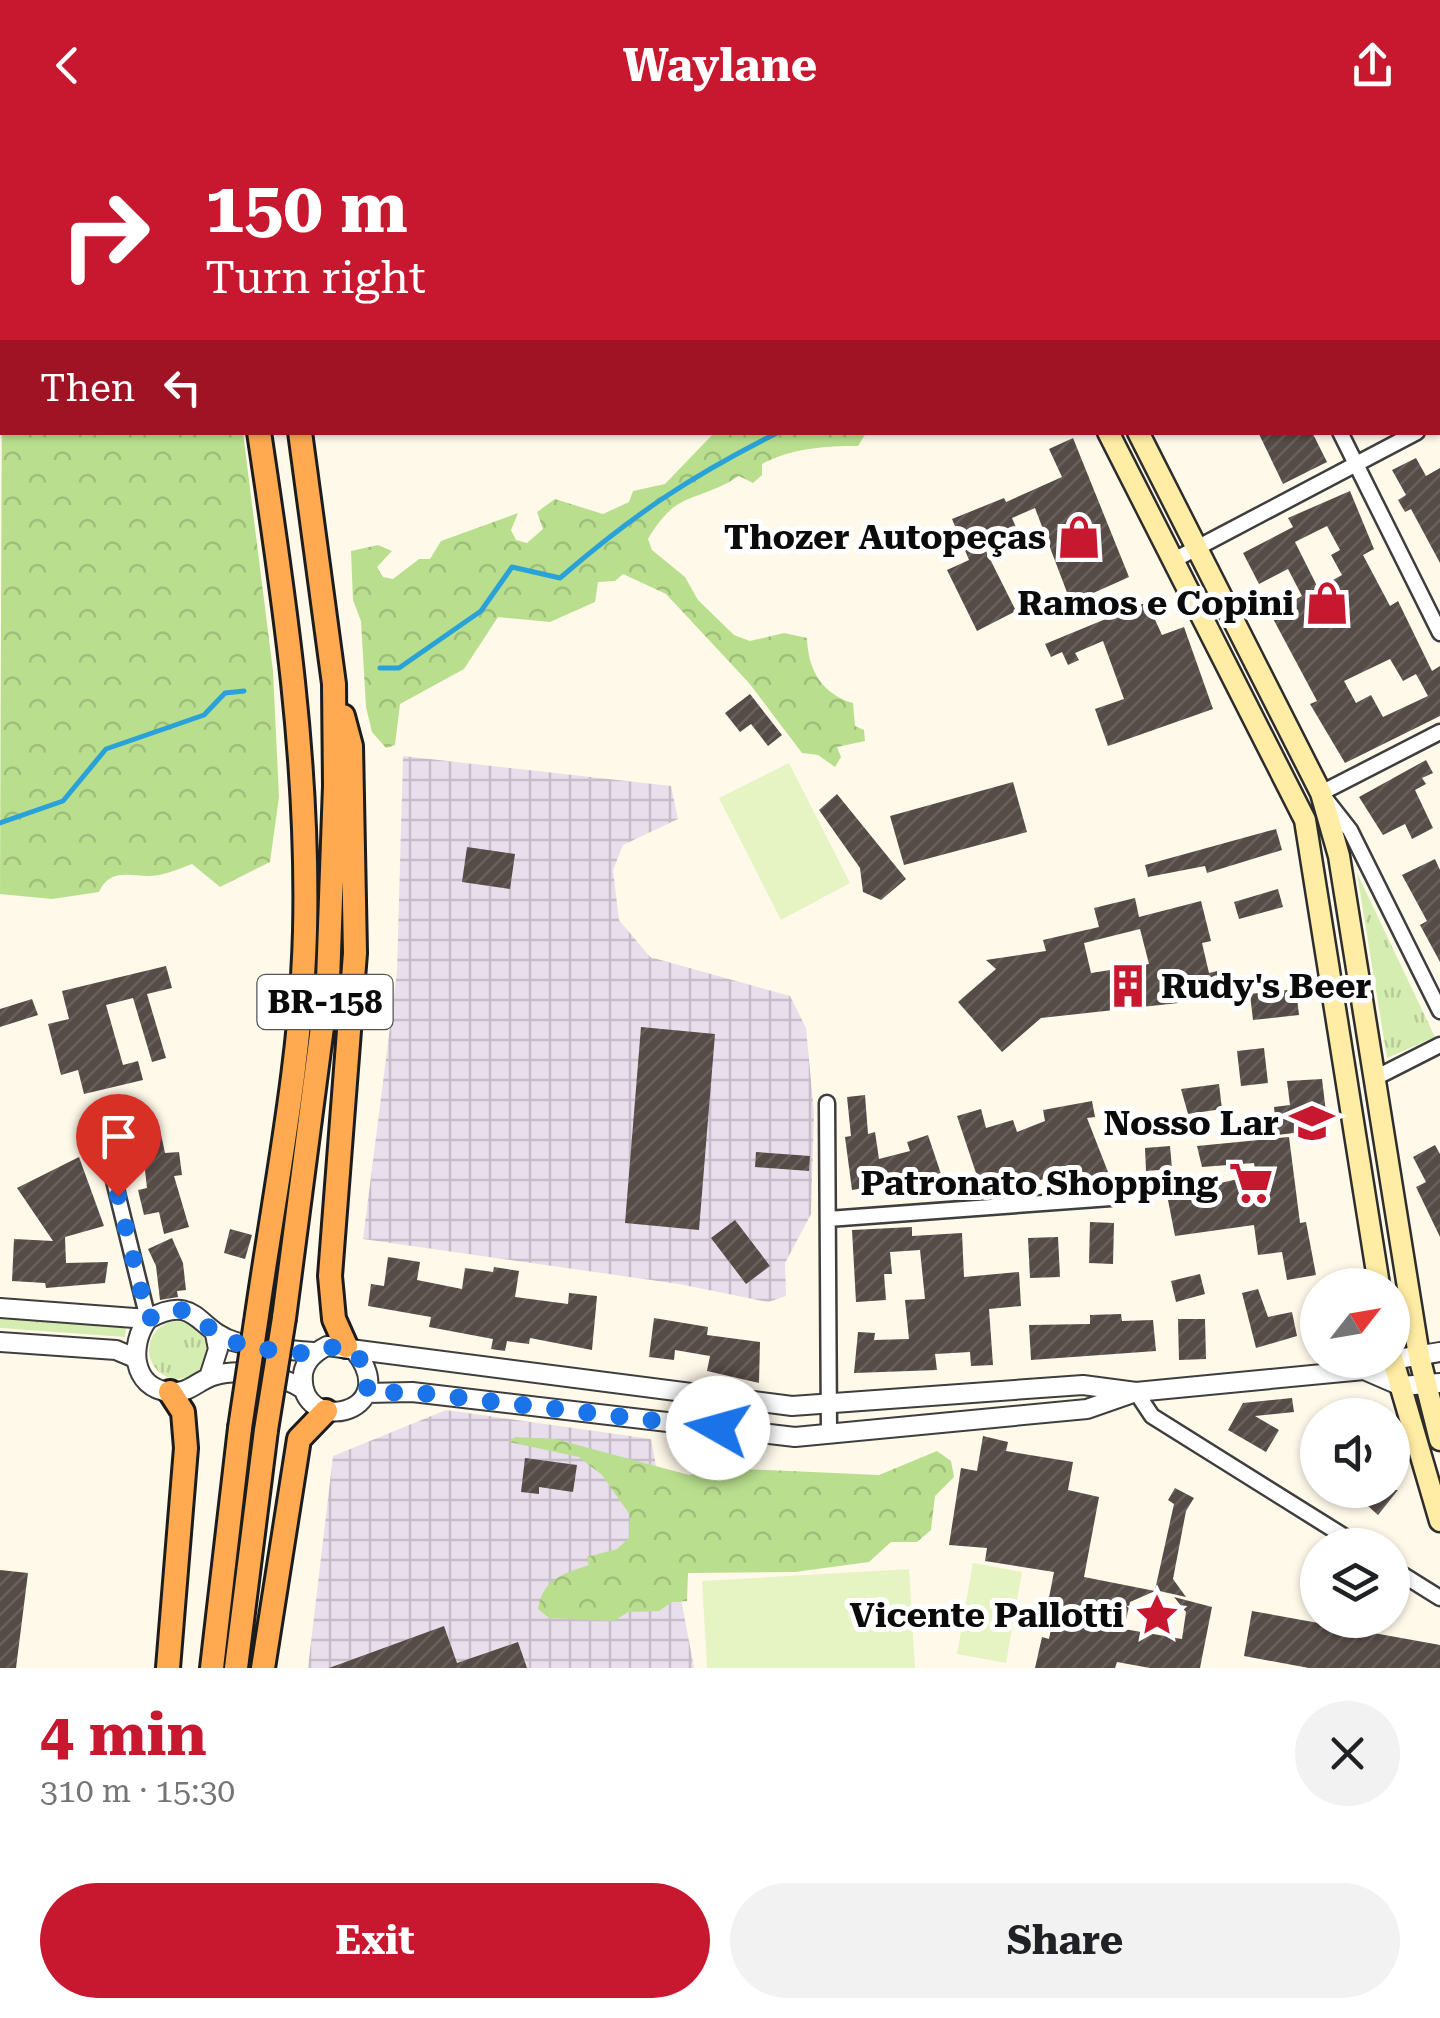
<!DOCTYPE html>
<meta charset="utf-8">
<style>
body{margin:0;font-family:"Roboto Serif",serif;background:#f2f2f2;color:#202124;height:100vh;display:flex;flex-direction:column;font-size:38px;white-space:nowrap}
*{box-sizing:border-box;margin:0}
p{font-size:32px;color:#757577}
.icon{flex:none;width:55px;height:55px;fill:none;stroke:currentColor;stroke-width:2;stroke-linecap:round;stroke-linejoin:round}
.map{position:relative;height:1538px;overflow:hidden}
.side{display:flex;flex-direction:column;background:#fff;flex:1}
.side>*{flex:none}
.hud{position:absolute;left:0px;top:0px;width:1440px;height:305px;box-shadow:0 2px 8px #0004;background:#c7182f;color:#fff;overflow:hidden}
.needle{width:65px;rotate:59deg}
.fabs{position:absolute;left:1300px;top:1138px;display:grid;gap:20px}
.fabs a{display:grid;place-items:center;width:110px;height:110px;border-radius:50%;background:#fff;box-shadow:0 2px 8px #0004;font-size:50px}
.pin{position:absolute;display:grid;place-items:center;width:85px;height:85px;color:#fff;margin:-102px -42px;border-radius:50% 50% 50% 0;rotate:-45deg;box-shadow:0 0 10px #0007}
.pin .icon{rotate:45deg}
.me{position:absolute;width:110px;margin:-55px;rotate:277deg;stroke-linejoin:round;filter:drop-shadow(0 0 8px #0008)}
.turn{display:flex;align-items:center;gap:35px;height:210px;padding:0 40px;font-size:45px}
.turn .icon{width:130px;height:130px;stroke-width:2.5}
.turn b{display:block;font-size:70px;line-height:85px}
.then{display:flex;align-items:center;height:95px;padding:0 40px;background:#0003;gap:20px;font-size:38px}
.round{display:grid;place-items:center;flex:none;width:105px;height:105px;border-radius:52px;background:#f2f2f2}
.headline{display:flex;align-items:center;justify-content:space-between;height:170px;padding:0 40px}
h1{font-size:60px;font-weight:700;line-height:75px;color:#c7182f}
.primary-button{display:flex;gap:20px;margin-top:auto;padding:20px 40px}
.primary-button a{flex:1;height:115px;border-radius:60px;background:#c7182f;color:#fff;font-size:40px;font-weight:700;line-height:115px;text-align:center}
.primary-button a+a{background:#f2f2f2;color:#202124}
header{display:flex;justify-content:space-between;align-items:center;height:130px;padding:0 40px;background:#c7182f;color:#fff;font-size:45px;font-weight:700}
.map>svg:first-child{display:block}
.industrial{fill:url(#industrial-grid)}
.grass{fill:url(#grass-tufts)}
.forest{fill:url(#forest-crowns)}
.pitch{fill:#e6f3c3}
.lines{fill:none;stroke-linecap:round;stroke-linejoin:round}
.stream{stroke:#2aa2d9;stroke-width:5}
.building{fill:url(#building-hatch);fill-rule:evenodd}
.minor-casing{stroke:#3e3e3e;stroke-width:19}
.tertiary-casing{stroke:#3e3e3e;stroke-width:22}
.secondary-casing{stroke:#2d2d2d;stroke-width:25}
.trunk-casing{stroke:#1c1c1c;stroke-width:28}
.minor{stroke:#fff;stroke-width:14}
.tertiary{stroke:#fff;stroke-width:18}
.secondary{stroke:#ffeda5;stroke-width:20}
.trunk{stroke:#ffaa51;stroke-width:22}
.trunk-bridge-casing{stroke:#1c1c1c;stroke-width:28;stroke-linecap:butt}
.trunk-bridge{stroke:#ffaa51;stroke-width:22}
.route{stroke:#1a73e8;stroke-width:18;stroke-dasharray:0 32.4}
.labels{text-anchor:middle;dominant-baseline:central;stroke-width:10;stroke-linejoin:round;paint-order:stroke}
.shield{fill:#fff;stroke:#545454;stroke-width:2.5}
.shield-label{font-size:32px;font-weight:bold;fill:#0b0b0b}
.poi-label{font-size:35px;font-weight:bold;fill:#0b0b0b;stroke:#fff;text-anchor:end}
</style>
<header><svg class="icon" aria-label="back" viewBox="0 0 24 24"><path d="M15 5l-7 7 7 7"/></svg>Waylane<svg class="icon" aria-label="share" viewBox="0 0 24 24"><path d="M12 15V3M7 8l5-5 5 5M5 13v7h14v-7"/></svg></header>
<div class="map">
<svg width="1440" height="1538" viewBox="0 0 1440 1538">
<defs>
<pattern id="industrial-grid" width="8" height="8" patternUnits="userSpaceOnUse" patternTransform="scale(2.5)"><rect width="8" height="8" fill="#e9deeb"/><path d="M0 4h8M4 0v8" fill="none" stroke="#c6bdc8"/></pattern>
<pattern id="grass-tufts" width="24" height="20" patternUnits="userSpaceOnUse" patternTransform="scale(2.5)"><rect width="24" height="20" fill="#d5edb0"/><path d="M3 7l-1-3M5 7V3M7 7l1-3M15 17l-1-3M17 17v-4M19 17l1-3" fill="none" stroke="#b6ca96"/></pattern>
<pattern id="forest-crowns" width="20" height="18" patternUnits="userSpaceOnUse" patternTransform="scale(2.5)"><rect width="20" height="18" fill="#b9df8e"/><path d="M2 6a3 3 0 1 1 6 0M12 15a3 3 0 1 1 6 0" fill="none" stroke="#9ebe79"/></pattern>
<pattern id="building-hatch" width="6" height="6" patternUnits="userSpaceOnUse" patternTransform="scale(2.5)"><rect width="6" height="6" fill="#554b47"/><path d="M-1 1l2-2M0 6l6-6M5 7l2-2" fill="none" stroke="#68605d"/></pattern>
</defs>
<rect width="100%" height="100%" fill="#fff9ea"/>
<path class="industrial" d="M403,626l268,30 7,33 -55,26 -10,25 6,50 31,37 140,39 16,32 8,85 -3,101 -26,49 1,33 -18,6 -89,-18 -316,-45 34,-267z
M446,1280l205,29 43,229h-386l25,-212z"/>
<path class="grass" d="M1357,743l78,164 -48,21z
M0,1188l126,9 -1,10 -125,-9z
M149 1220a29 29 0 1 1 58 0a29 29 0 1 1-58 0Z"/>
<path class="forest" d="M2,236v66l241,1 30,238 6,126 -9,65 -50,25 -28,-23c-11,4 -22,9 -33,11 -23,5 -47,-11 -60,17l-47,7 -52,-5z
M714,303h152l-8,13c-32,0 -67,2 -96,18v11l-9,8 -14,-7c-43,28 -61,12 -91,63l4,11 33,27 13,23 36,35 16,6 34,-8 23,5c1,32 15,56 46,65l2,23 9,4 1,11 -28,6 4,10 -6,10 -17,-12 -16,-2 -53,-70 -83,-89 -43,-20 -8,7 -17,1 -3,20 -45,20 -52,-5 -34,52 -64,35 -5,41 -9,3 -14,-16 -6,-25 -5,-86 -8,-21 -2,-49 27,-6 14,6 -15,16 6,10 10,2 26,-20h11l11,-18 77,-28 -7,17 5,10 11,3 16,-14 -6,-17 18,-13 48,15 26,-12 4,-11 32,-7z
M515,1307l40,2 134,36 31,-7 159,7 58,-24 14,10 3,16 -19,19 -4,34 -14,12h-26l-22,20 -74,10 -107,1 -1,28 -15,1 -13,9 -31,1 -14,9 -65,-3 -11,-9c5,-30 24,-35 51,-44l-2,-8 30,-8 12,-11 1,-23 -28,-40 -23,-18 -70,-15z"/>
<path class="pitch" d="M789,633l61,120 -69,37 -62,-122z
M973,1433l49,9 -16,91 -49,-9z
M909,1439l6,99h-208l-5,-87z"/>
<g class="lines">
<path class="stream" d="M1438,73h2
M380,538h19l82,-57 31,-44 48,11c74,-64 131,-102 219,-146
M0,693l63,-22 43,-52 98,-34 21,-22 19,-2"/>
</g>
<path class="building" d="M1258,302h54l15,30 -44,22z
M1073,308l56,139 -58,26 -36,-95 -23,10 4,9 -35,14 35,70 -39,20 -30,-61 22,-10 -17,-41 52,-21 2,4 56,-25 -13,-28z
M1416,328l10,18 14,-8v95l-29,-54 -6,3 -7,-12 8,-5 -14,-25z
M1350,361l24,58 -11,6 27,51 8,-5 34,70 8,-5v50l-95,47 -35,-59 7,-3 -47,-88 32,-17 -14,-27 -29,15 -16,-31 50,-26 -5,-9zM1327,396l13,24 -9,5 11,20 -24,13 -23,-46zM1390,529l13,22 13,-7 12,22 -45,21 -12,-22 -15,8 -12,-22z
M1147,472l15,33 22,-8 29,82 -105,37 -13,-37 29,-10 -21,-58 -28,12 4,7 -11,5 -6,-13 -11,5 -6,-13z
M750,564l32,41 -14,11 -17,-22 -11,8 -15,-19z
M1426,630l7,13 -11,5 4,6 -11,6 18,38 -21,11 -7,-15 -22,11 -24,-38z
M1013,652l14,50 -123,33 -14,-49z
M837,664l69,85 -25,21 -18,-8 -3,-24 -41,-58z
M1276,699l6,21 -75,23 -2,-7 -57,11 -3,-12z
M467,717l48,7 -5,35 -48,-7z
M1435,729l5,11v92l-20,-37 7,-4 -25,-46z
M1278,759l5,18 -44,12 -5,-17z
M1135,768l4,19 62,-16 10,40 -9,2 7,30 8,-2 5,20 -8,2 1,6 -174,19 -39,34 -44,-50 38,-33 -10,-9 60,-9 -3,-11 56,-13 -5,-19zM1140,799l9,35 -58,9 -7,-30z
M166,836l6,22 -25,6 19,64 -14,4 -19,-64 -27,7 17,60 15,-4 5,19 -59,14 -6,-24 -17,5 -13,-51 21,-5 -7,-28z
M1296,859l3,26 -46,5 -3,-26z
M32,869l6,16 -38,12v-18z
M641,897l74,7 -16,196 -74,-7z
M1264,918l4,35 -27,3 -4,-35z
M1322,949l6,50 -51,6 -3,-28 16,-2 -3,-24z
M1219,954l3,25 -34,5 -7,-25z
M865,965l3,39 7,-2 4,27 31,-8 -3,-9 21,-7 15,45 -22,7 -2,-8 -67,11 -7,-53 6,-1 -4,-39z
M1092,971l3,16 -8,1 21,54 -40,10 -3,-11 -27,10 -2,-5 -30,10 -2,-9 -24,8 -23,-69 24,-7 5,19 27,-8 4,12 28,-11 -2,-11z
M159,995l6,28 14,-1 3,23 -8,1 15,51 -25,7 -5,-22 -15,3 -6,-25 9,-2 -4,-35 -8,1 -5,-23z
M1289,1007l11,86 6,-1 10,53 -29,5 -5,-28 -24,3 -4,-30 -79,11 -8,-41 89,-20 -2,-12 -52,4 -5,-21z
M1435,1015l5,9v83l-24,-50 10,-5 -13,-25z
M1170,1016l2,23 -26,2 -1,-23z
M756,1022l54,4 -1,15 -54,-4z
M79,1027l25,69 -39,11 1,26 42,-1 -3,21 -59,5 -1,-5 -33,-2 2,-42 39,2 -36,-53z
M735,1090l35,46 -24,18 -35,-46z
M1090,1092l24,1 -1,41 -24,-1z
M912,1097v9l50,-3 2,44 55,-5 2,34 -32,3 4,56 -22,1 -1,-14 -35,2 2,16 -83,3 4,-41 17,1 -1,7 35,-1 -4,-39 20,-1 -5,-49 -30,2 2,22h-8l2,26 -30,2 -4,-72z
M230,1099l22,6 -7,24 -21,-6z
M1058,1107l2,40 -30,1 -2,-40z
M172,1108l11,25 3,27 -9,1 1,6 -18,3 -4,-34 -8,-17z
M388,1127l32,5 -3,18 45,9 3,-21 28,4 1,-5 25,4 -4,26 53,7 1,-11 28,3 -5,54 -62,-12 -1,6 -22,-3 -2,10 -14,-2 2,-10 -64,-12 2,-10 -63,-11 3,-22 13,2z
M1200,1144l5,20 -29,8 -5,-21z
M1258,1159l10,28 24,-5 5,24 -41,12 -14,-55z
M1121,1184l1,7 31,-1 3,31 -125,9 -2,-35 61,-1v-9z
M654,1188l54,9 -1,8 53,7 -1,41 -52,-12 3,-15 -35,-6 -1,10 -25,-3z
M1178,1189h27l1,40 -27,1z
M1292,1268l2,14 -39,4 24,14 -13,22 -38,-22 15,-27z
M983,1306l25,6 -2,9 67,11 -5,28 31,7 -15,80 71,14 -25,11 -6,27 58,10 4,-27 -12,-15 38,10 -12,61h-50l-33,-6 -2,6h-80l7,-31 7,2 6,-29 -8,-2 7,-36 -69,-11 2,-13 -38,-3 12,-77 16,3z
M525,1328l52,7 -4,27 -34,-5v7l-18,-2z
M1175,1358l19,10 -8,13 -13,68 13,18 -31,-7 19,-86 -6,-4z
M1350,1360h48l-20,25z
M0,1440l28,3 -12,95h-16z
M1252,1481l188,34v23h-131l-65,-12z
M444,1496l13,37 61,-21 9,26h-198z"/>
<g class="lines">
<g class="minor-casing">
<path id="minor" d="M1188,0l1,2
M136,2l2,-2
M1438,120l2,5
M0,140l2,-4
M1438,292l2,-1
M1340,302l100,201
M1174,430l243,-128
M1440,602l-119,61 29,37 90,181
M1375,948l65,-33
M827,973l2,330
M101,998l47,191
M828,1089l283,-21
M1136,1262l16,24 206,129
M1392,1438l48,30"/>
</g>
<g class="tertiary-casing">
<path id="tertiary" d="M0,1178l148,11c50,-27 48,12 88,23 25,7 53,8 79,10
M148,1189c-19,25 -17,69 22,73 19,2 27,-11 43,-16 26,-8 67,-2 90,13
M0,1212l116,8 19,8
M355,1221c50,64 -58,86 -52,23 2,-14 12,-22 24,-28l465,60 291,-21 53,7 228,-22 27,-10
M1392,1230l48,-8
M1364,1240l37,16 39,-3
M209,1247l9,-28 -3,-15
M367,1263l45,-1 383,45 292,-28 43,-15"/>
</g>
<g class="secondary-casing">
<path id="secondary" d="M954,0l1,2
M983,0l2,2
M1108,302l197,388 74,465
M1138,302l183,361 18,63 80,500 21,84
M1392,1227l48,164"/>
</g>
<g class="trunk-casing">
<path id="trunk" d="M214,0l1,2
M254,0v2
M343,586l8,30 4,207 -25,323 4,43 12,27
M257,1185c18,-125 45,-258 48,-384 4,-168 -21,-333 -46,-499
M284,1188l44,-337 7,-195 -1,-102 -34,-252
M168,1538l18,-220 -3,-36 -13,-20
M212,1538l28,-240
M236,1538l30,-238
M263,1538l36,-229 27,-28"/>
</g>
<use href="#minor" class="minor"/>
<use href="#tertiary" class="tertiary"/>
<use href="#secondary" class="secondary"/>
<use href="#trunk" class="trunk"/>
<g class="trunk-bridge-casing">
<path id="trunk-bridge" d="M240,1298l17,-113
M266,1300l18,-112"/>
</g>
<use href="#trunk-bridge" class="trunk-bridge"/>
</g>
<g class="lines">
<path class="route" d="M118,1066l30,123c50,-27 48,13 89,24 20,5 58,13 79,9 11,-3 17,-6 30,-6l22,21 -1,26 45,-1 306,36"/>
</g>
<defs>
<g id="shop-bare" transform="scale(3.45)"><path d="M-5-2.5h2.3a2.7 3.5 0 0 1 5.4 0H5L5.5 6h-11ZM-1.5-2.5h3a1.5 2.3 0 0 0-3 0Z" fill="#c7182f" stroke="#fff" stroke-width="2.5" paint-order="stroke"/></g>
<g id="building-bare" transform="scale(3.45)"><path d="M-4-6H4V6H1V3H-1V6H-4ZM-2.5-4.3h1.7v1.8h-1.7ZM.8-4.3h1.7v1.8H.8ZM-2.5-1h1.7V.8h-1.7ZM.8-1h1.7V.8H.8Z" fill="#c7182f" stroke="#fff" stroke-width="2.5" paint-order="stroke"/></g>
<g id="school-bare" transform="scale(3.45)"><path d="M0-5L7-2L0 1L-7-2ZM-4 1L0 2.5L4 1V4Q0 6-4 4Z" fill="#c7182f" stroke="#fff" stroke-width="2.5" paint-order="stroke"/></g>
<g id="supermarket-bare" transform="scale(3.45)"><path d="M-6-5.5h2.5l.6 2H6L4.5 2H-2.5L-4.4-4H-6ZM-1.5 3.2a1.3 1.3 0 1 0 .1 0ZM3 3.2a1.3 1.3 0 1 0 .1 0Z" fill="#c7182f" stroke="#fff" stroke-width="2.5" paint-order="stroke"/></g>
<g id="sight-bare" transform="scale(3.45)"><path d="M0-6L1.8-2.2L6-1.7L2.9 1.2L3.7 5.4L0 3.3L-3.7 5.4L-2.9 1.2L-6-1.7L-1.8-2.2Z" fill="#c7182f" stroke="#fff" stroke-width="2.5" paint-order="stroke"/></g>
</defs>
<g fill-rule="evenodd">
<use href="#shop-bare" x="1079" y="407"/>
<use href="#shop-bare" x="1327" y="473"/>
<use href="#building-bare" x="1128" y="856"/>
<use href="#school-bare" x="1312" y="993"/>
<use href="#supermarket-bare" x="1251" y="1053"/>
<use href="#sight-bare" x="1157" y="1485"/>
</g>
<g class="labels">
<rect class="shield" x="257.5" y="845" width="135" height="54" rx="8"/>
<g class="shield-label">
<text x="325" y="872">BR-158</text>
</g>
<g class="poi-label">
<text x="1046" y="407">Thozer Autopeças</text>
<text x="1294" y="473">Ramos e Copini</text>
<text x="1161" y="856" text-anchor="start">Rudy's Beer</text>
<text x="1279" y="993">Nosso Lar</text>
<text x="1218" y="1053">Patronato Shopping</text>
<text x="1124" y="1485">Vicente Pallotti</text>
</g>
</g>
</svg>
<div class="fabs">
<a><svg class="needle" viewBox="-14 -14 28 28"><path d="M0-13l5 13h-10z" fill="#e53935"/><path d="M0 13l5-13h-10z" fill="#757577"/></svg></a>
<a><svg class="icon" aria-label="sound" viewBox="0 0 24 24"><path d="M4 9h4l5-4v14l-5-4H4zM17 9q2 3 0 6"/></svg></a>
<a><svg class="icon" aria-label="layers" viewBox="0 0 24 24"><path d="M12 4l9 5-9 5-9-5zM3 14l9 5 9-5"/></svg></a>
</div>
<div class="pin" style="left:118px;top:1066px;background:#d93025"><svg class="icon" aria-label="arrive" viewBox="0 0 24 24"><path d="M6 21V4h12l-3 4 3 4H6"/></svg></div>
<svg class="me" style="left:718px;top:1298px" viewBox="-20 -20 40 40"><circle r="19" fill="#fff"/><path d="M0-13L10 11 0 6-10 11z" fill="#1a73e8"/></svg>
<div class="hud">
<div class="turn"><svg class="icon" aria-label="right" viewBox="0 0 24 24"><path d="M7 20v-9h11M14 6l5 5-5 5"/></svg><div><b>150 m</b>Turn right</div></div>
<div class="then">Then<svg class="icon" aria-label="left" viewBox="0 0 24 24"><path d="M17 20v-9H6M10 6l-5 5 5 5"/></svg></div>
</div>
</div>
<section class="side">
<div class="headline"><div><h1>4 min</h1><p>310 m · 15:30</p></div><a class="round"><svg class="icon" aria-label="close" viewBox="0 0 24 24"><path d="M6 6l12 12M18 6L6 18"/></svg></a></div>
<div class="primary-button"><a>Exit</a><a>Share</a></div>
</section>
